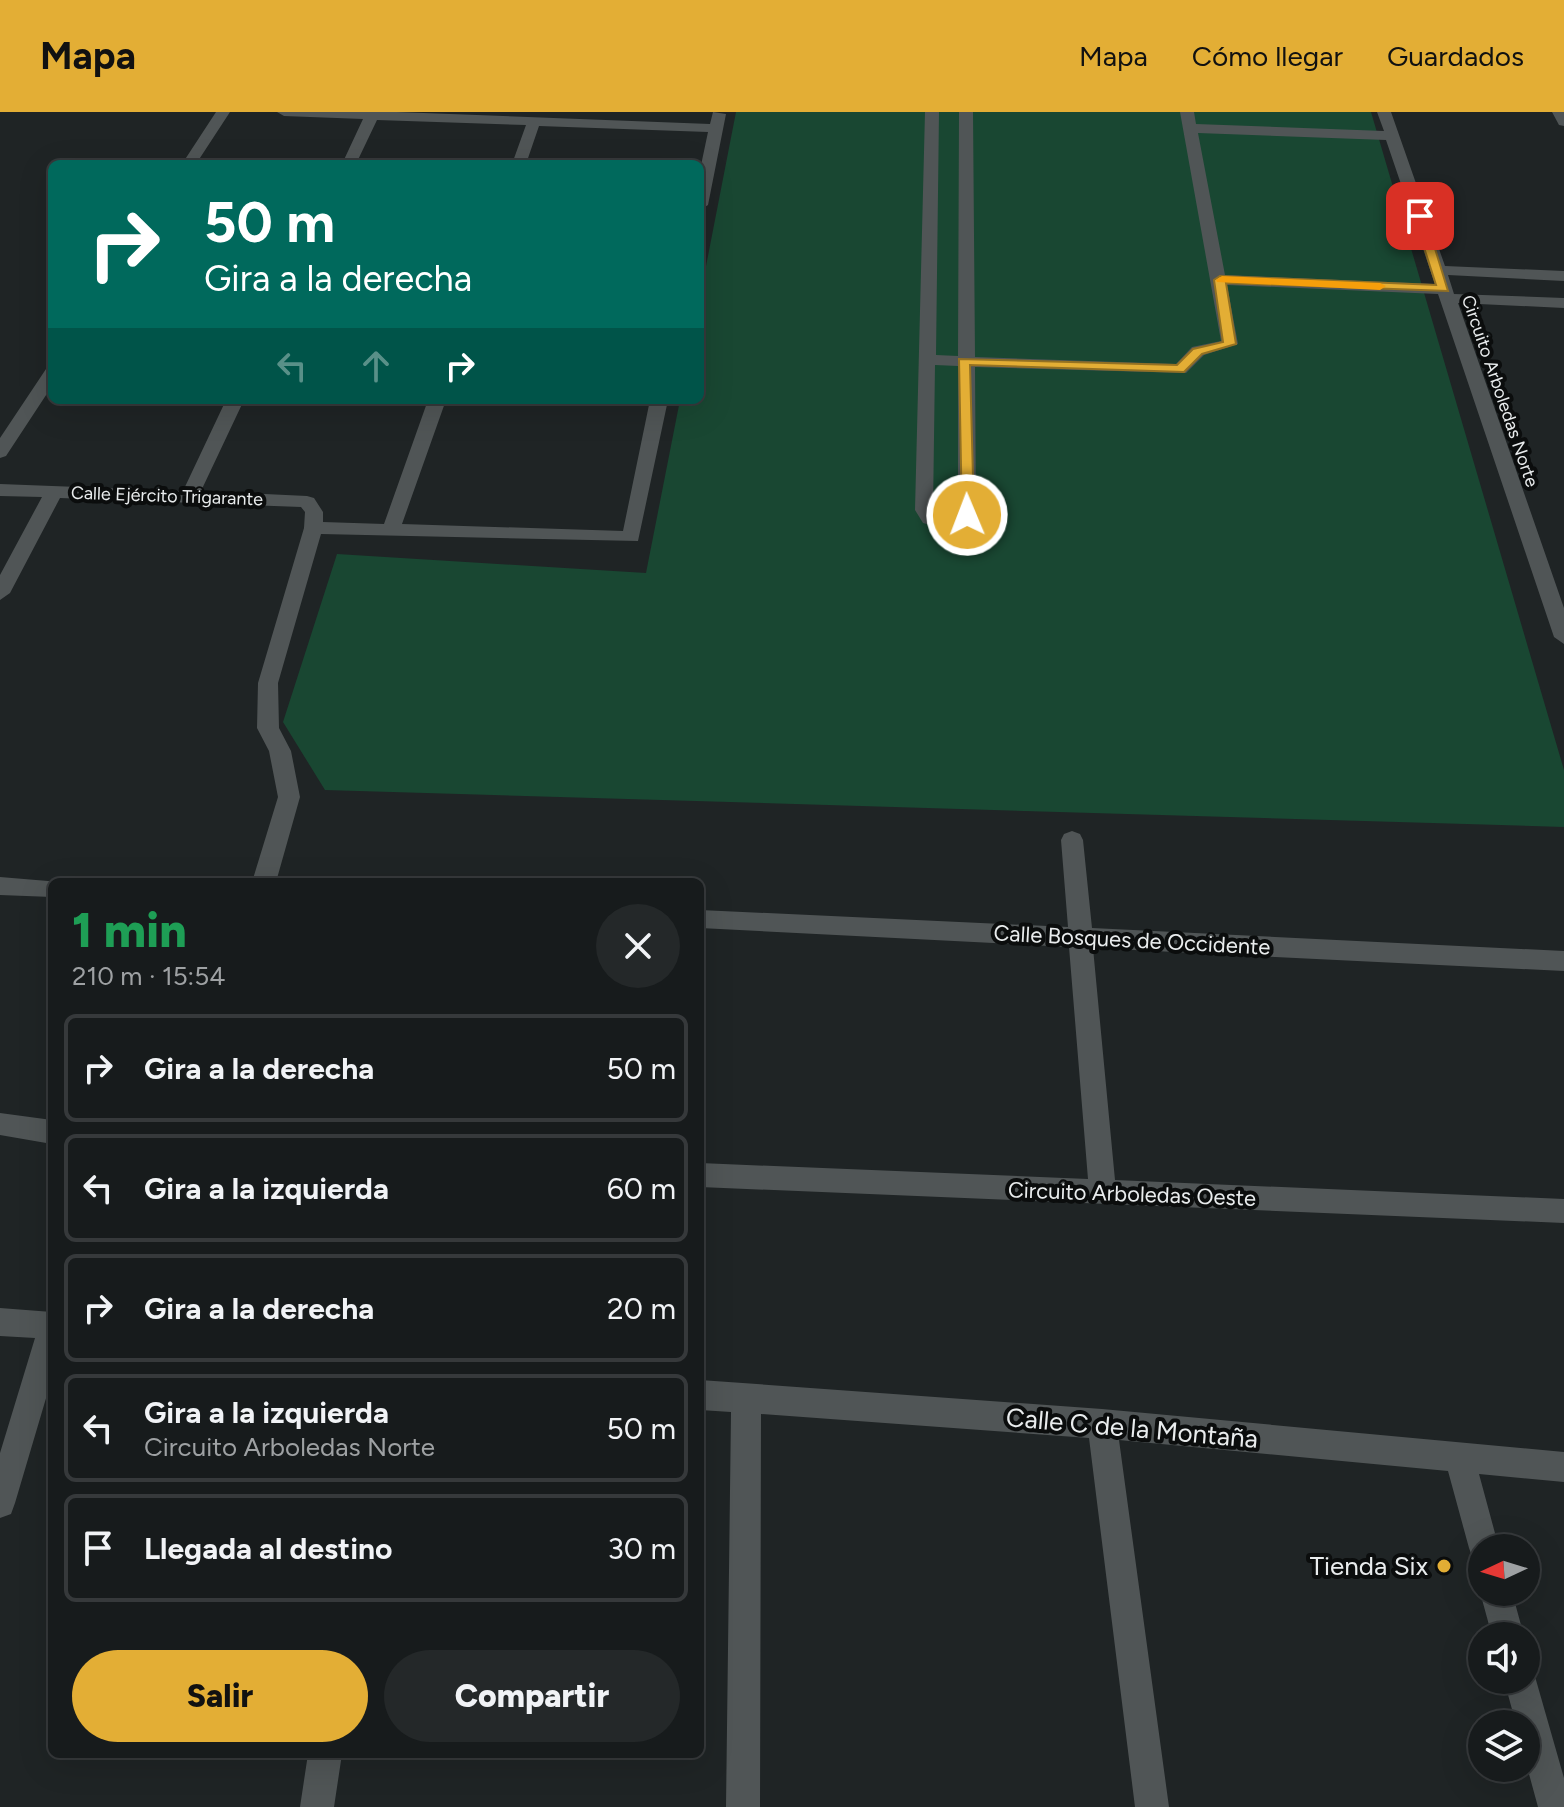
<!DOCTYPE html>
<html lang="es">
<meta charset="utf-8">
<style>
body{margin:0;font-family:Figtree,sans-serif;background:#242829;color:#f1f3f6;height:100vh;display:flex;flex-direction:column;font-size:30px;white-space:nowrap}
*{box-sizing:border-box;margin:0}
p{font-size:26px;color:#9ea1a3}
.icon{flex:none;width:44px;height:44px;fill:none;stroke:currentColor;stroke-width:2;stroke-linecap:round;stroke-linejoin:round}
.map{position:relative;flex:1;overflow:hidden}
.sheet{position:absolute;left:48px;top:766px;width:656px;height:880px;display:flex;flex-direction:column;background:#171b1c;border-radius:12px;box-shadow:0 8px 32px #0002,0 0 0 2px #36393b}
.sheet>*{flex:none}
.guide{position:absolute;left:48px;top:48px;width:656px;height:244px;border-radius:12px;box-shadow:0 8px 32px #0002,0 0 0 2px #36393b;background:#00695c;color:#fff;overflow:hidden}
.needle{width:52px;rotate:266deg}
.fabs{position:absolute;left:1468px;top:1422px;display:grid;gap:16px}
.fabs a{display:grid;place-items:center;width:72px;height:72px;border-radius:50%;background:#171b1c;box-shadow:0 8px 32px #0002,0 0 0 2px #36393b;font-size:40px}
.pin{position:absolute;display:grid;place-items:center;width:68px;height:68px;color:#fff;margin:-34px;border-radius:16px;box-shadow:0 4px 12px #0006}
.me{position:absolute;width:88px;margin:-44px;rotate:359deg;stroke-linejoin:round;filter:drop-shadow(0 0 6px #0008)}
.turn{display:flex;align-items:center;gap:28px;height:168px;padding:0 24px;font-size:36px}
.turn .icon{width:104px;height:104px;stroke-width:2.5}
.turn b{display:block;font-size:56px;line-height:68px}
.lanes{display:flex;align-items:center;height:76px;padding:0 24px;background:#0003;justify-content:center;gap:40px;direction:ltr}
.lanes .off{opacity:.35}
.round{display:grid;place-items:center;flex:none;width:84px;height:84px;border-radius:42px;background:#242829}
.overview{display:flex;align-items:center;justify-content:space-between;height:136px;padding:0 24px}
h1{font-size:48px;font-weight:800;line-height:60px;color:#1e9e55}
.primary-button{display:flex;gap:16px;margin-top:auto;padding:16px 24px}
.primary-button a{flex:1;height:92px;border-radius:48px;background:#e3ae35;color:#111;font-size:32px;font-weight:800;line-height:92px;text-align:center}
.primary-button a+a{background:#242829;color:#f1f3f6}
ul{padding:0;list-style:none}
li{display:flex;align-items:center;gap:24px;height:108px;margin:0 16px 12px;padding:0 8px;border:4px solid #36393b;border-radius:12px}
li div{flex:1}
li b{display:block;font-size:30px}
li em{font-style:normal}
header{display:flex;align-items:center;gap:48px;box-sizing:border-box;height:112px;padding:0 40px;background:#e3ae35;color:#111}
header strong{font-size:38px}
nav{display:flex;gap:44px;margin-inline-start:auto;font-size:28px}
.map>svg:first-child{display:block}
.green{fill:#194732}
.lines{fill:none;stroke-linecap:round;stroke-linejoin:round}
.minor{fill:#505556;fill-rule:evenodd}
.route{fill:#e3ae35;stroke:#947122;stroke-width:2}
.slow{fill:#f59e0b}
.poi-dot{fill:#e3ae35;stroke:#0b0d0d;stroke-width:3}
.labels{text-anchor:middle;dominant-baseline:central;stroke-width:8;stroke-linejoin:round;paint-order:stroke}
.far-street-label{font-size:18px;fill:#e9eced;stroke:#0b0d0d}
.street-label{font-size:22px;fill:#e9eced;stroke:#0b0d0d}
.near-street-label{font-size:26px;fill:#e9eced;stroke:#0b0d0d}
.near-poi-label{font-size:26px;fill:#e9eced;stroke:#0b0d0d;text-anchor:end}
</style>
<header>
<strong>Mapa</strong>
<nav><a>Mapa</a><a>Cómo llegar</a><a>Guardados</a></nav>
</header>
<div class="map">
<svg width="1564" height="1695" viewBox="0 0 1564 1695">
<rect width="100%" height="100%" fill="#1f2425"/>
<path class="green" d="M736,0h635l193,658v57l-1239,-37 -42,-68 54,-168 309,19 34,-173h20v-103z"/>
<g class="lines">
<path class="minor" d="M216,0h14l-34,52h-14z
M277,0h120l313,12 3,-12 13,2 -18,91 -8,5v-40l8,-38 -169,-6 -13,38h-14l14,-39 -149,-5 -21,44h-14l21,-45 -79,-3z
M925,0h14l-3,243 22,1 1,-244h14l2,245 201,7 16,-17 29,-6 -41,-229h14l2,12 188,7 -7,-19h14l54,154 119,5v10l-116,-6 6,19 110,4v10l-106,-5 106,305v36l-10,-7 -116,-343 -211,-9 11,59 -34,11 -18,18 -211,-6 1,148c-13,14 -35,13 -53,8l-8,-13zM1198,21l188,7 49,144 -210,-9zM935,253l23,1v146l-13,4 -12,-6z
M1552,0h12v14l-5,-1z
M52,256v18l-46,70 -6,2v-20l46,-69z
M226,288h18l-43,91 106,5 7,2 9,14v10l61,2 44,-124h18l-44,124 221,7 27,-131h18l-30,141 -317,-7 -43,149 1,45 12,23 9,46 -24,85h-24l26,-85 -9,-46 -12,-23 1,-45 46,-155 1,-16 -4,-5 -241,-9 -50,95 -10,7v-25l42,-78 -42,-1v-12l183,7z
M1072,719l8,3 3,6 9,88 472,23v20l-471,-23 22,232 449,19v24l-864,-36v-24l388,16 -19,-232 -369,-19v-18l368,17 -7,-87 3,-6z
M0,765l60,5h-8v15l-52,-2z
M0,1001l52,7v24l-52,-9z
M0,1196l52,4v66l-37,125 -4,11 -11,4v-65l35,-115 -35,-2z
M700,1268l402,29 462,43v30l-85,-8 20,74h-17v15l-9,-4 -4,-11 -21,-77 -329,-31 50,367h-34l-46,-369 -328,-24 -1,393h-34l5,-395 -31,-2z
M1482,1476v4h30l12,44h-32l-12,-44z
M1526,1554l6,2 4,12 28,98v29h-26l-12,-44v-39h-10l-12,-44h22z
M308,1642h34l-8,53h-34z"/>
</g>
<path class="route" d="M1420,101l5,3 23,75 -222,-8 10,61 -34,10 -18,18 -214,-7 4,150 -12,3 -3,-159 218,6 16,-16 30,-7 -9,-62 6,-4 216,9 -22,-69z"/>
<path class="slow" d="M1222,164l158,7 6,3 -6,4 -163,-8 -1,-2z"/>
<circle class="poi-dot" cx="1444" cy="1454" r="8"/>
<g class="labels">
<g class="far-street-label">
<text transform="translate(1500 279) rotate(71)">Circuito Arboledas Norte</text>
<text transform="translate(167 384) rotate(2)">Calle Ejército Trigarante</text>
</g>
<g class="street-label">
<text transform="translate(1132 828) rotate(3)">Calle Bosques de Occidente</text>
<text transform="translate(1132 1082) rotate(2)">Circuito Arboledas Oeste</text>
</g>
<g class="near-street-label">
<text transform="translate(1132 1316) rotate(5)">Calle C de la Montaña</text>
</g>
<g class="near-poi-label">
<text x="1428" y="1454">Tienda Six</text>
</g>
</g>
</svg>
<div class="fabs">
<a><svg class="needle" viewBox="-14 -14 28 28"><path d="M0-13l5 13h-10z" fill="#e53935"/><path d="M0 13l5-13h-10z" fill="#9ea1a3"/></svg></a>
<a><svg class="icon" aria-label="sound" viewBox="0 0 24 24"><path d="M4 9h4l5-4v14l-5-4H4zM17 9q2 3 0 6"/></svg></a>
<a><svg class="icon" aria-label="layers" viewBox="0 0 24 24"><path d="M12 4l9 5-9 5-9-5zM3 14l9 5 9-5"/></svg></a>
</div>
<div class="pin" style="left:1420px;top:104px;background:#d93025"><svg class="icon" aria-label="arrive" viewBox="0 0 24 24"><path d="M6 21V4h12l-3 4 3 4H6"/></svg></div>
<svg class="me" style="left:967px;top:403px" viewBox="-20 -20 40 40"><circle r="17" fill="#e3ae35" stroke="#fff" stroke-width="3"/><path d="M0-11L8 9 0 5-8 9z" fill="#fff"/></svg>
<div class="guide">
<div class="turn"><svg class="icon" aria-label="right" viewBox="0 0 24 24"><path d="M7 20v-9h11M14 6l5 5-5 5"/></svg><div><b>50 m</b>Gira a la derecha</div></div>
<div class="lanes"><svg class="icon off" aria-label="left" viewBox="0 0 24 24"><path d="M17 20v-9H6M10 6l-5 5 5 5"/></svg><svg class="icon off" aria-label="ahead" viewBox="0 0 24 24"><path d="M12 20V5M6 11l6-6 6 6"/></svg><svg class="icon" aria-label="right" viewBox="0 0 24 24"><path d="M7 20v-9h11M14 6l5 5-5 5"/></svg></div>
</div>
<section class="sheet">
<div class="overview"><div><h1>1 min</h1><p>210 m · 15:54</p></div><a class="round"><svg class="icon" aria-label="close" viewBox="0 0 24 24"><path d="M6 6l12 12M18 6L6 18"/></svg></a></div>
<ul>
<li><svg class="icon" aria-label="right" viewBox="0 0 24 24"><path d="M7 20v-9h11M14 6l5 5-5 5"/></svg><div><b>Gira a la derecha</b></div><em>50 m</em></li>
<li><svg class="icon" aria-label="left" viewBox="0 0 24 24"><path d="M17 20v-9H6M10 6l-5 5 5 5"/></svg><div><b>Gira a la izquierda</b></div><em>60 m</em></li>
<li><svg class="icon" aria-label="right" viewBox="0 0 24 24"><path d="M7 20v-9h11M14 6l5 5-5 5"/></svg><div><b>Gira a la derecha</b></div><em>20 m</em></li>
<li><svg class="icon" aria-label="left" viewBox="0 0 24 24"><path d="M17 20v-9H6M10 6l-5 5 5 5"/></svg><div><b>Gira a la izquierda</b><p>Circuito Arboledas Norte</p></div><em>50 m</em></li>
<li><svg class="icon" aria-label="arrive" viewBox="0 0 24 24"><path d="M6 21V4h12l-3 4 3 4H6"/></svg><div><b>Llegada al destino</b></div><em>30 m</em></li>
</ul>
<div class="primary-button"><a>Salir</a><a>Compartir</a></div>
</section>
</div>
